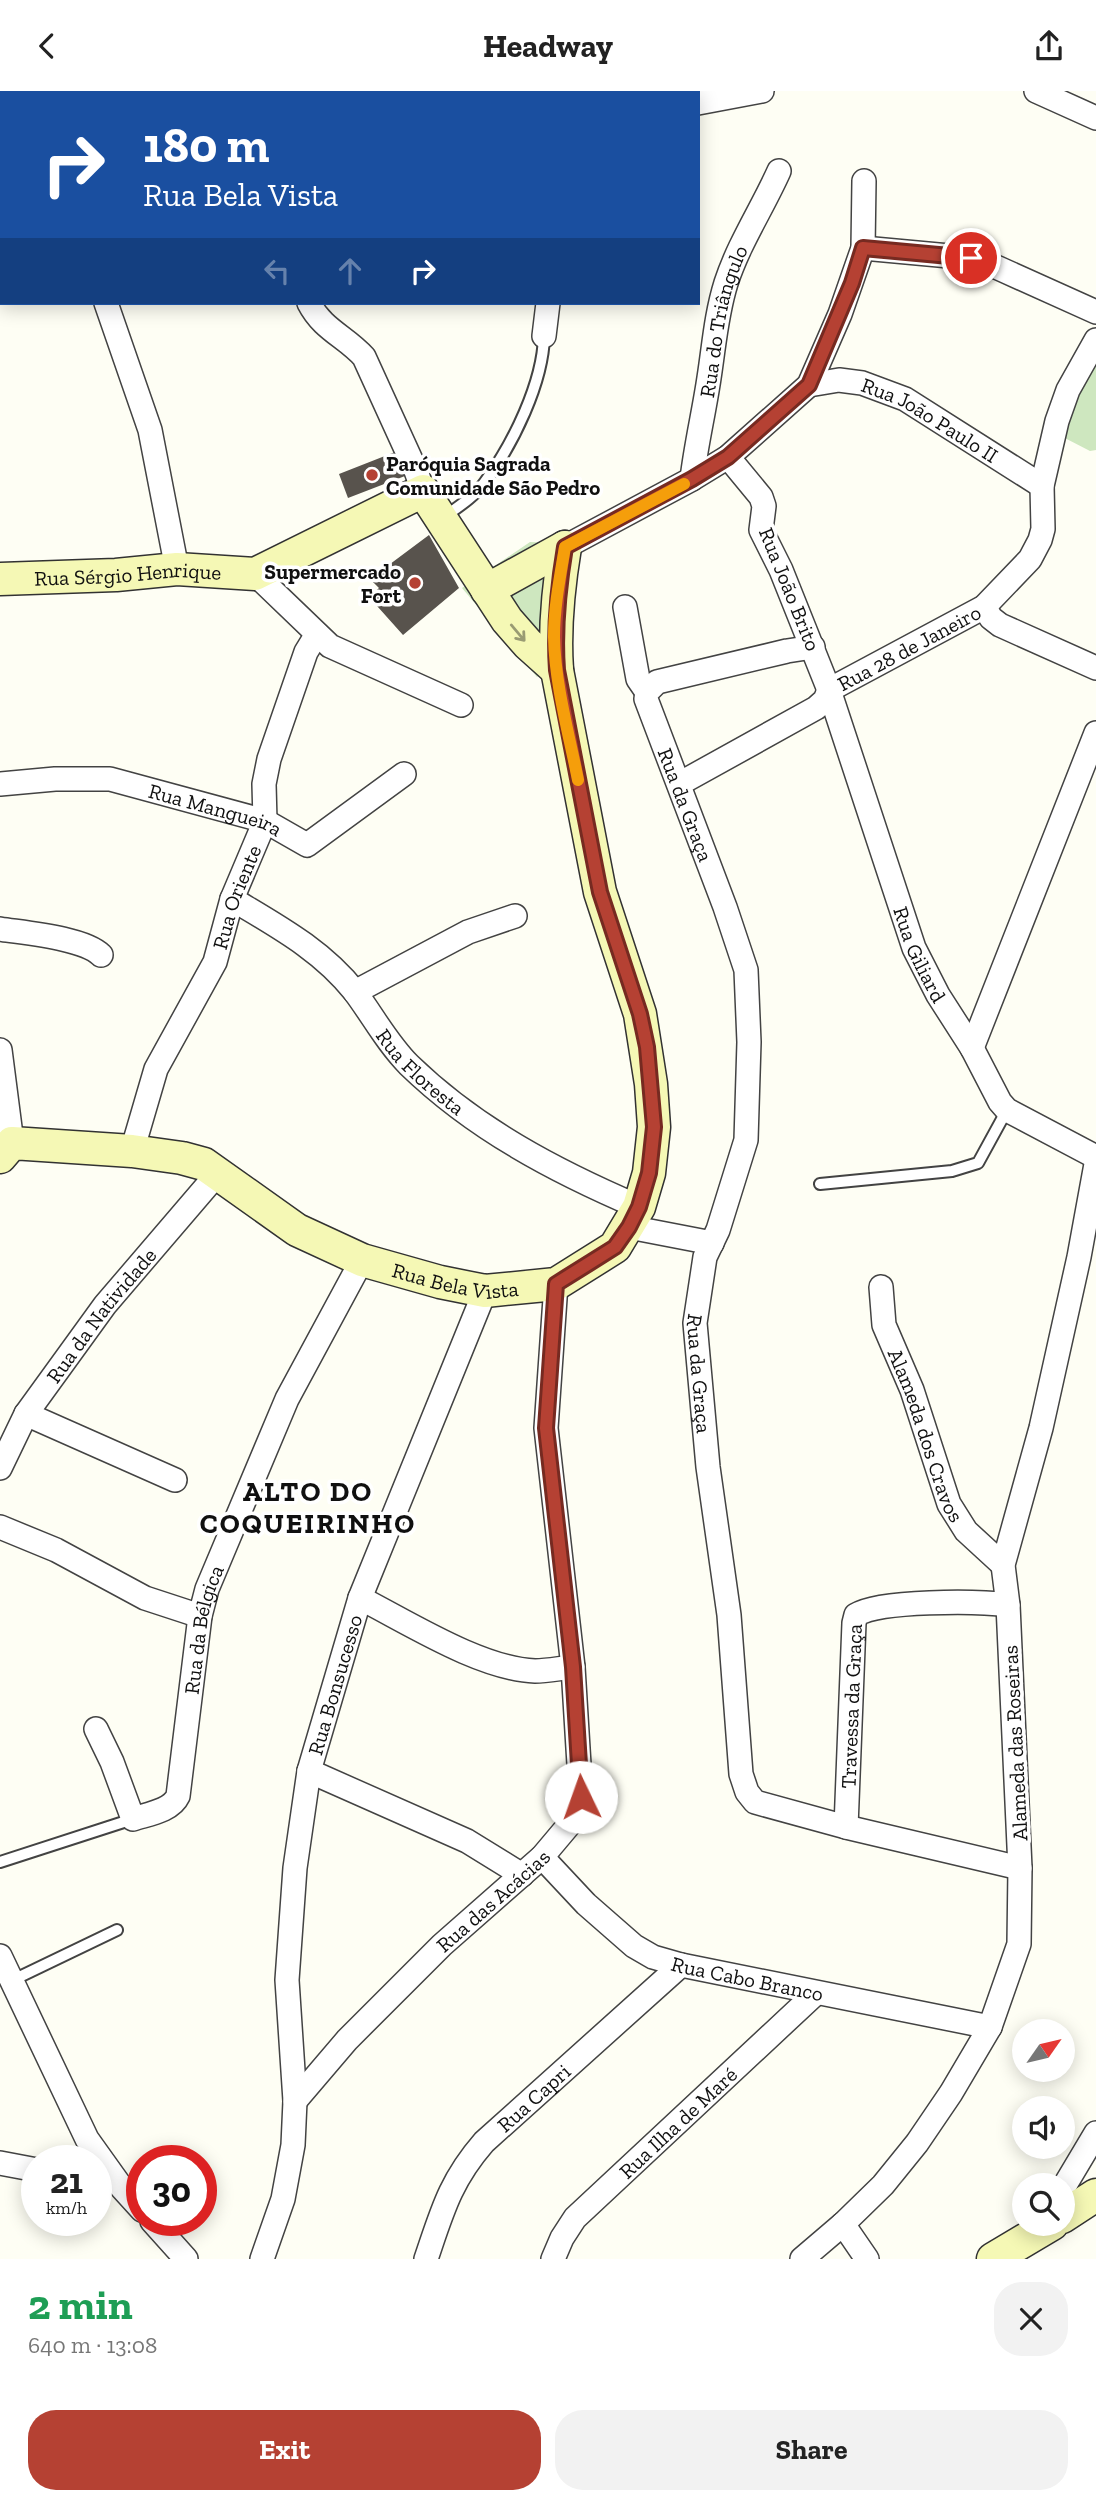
<!DOCTYPE html>
<meta charset="utf-8">
<style>
body{margin:0;font-family:"Zilla Slab",serif;background:#f2f2f2;color:#222;height:100vh;display:flex;flex-direction:column;font-size:26px;white-space:nowrap}
*{box-sizing:border-box;margin:0}
p{font-size:23px;color:#767676}
.icon{flex:none;width:38px;height:38px;fill:none;stroke:currentColor;stroke-width:2;stroke-linecap:round;stroke-linejoin:round}
.map{position:relative;height:2168px;overflow:hidden}
.details{display:flex;flex-direction:column;background:#fff;flex:1}
.details>*{flex:none}
.guide{position:absolute;left:0px;top:0px;width:700px;height:214px;box-shadow:0 4px 18px #0003;background:#1a4fa0;color:#fff;overflow:hidden}
.needle{width:46px;rotate:56deg}
.controls{position:absolute;left:1012px;top:1928px;display:grid;gap:14px}
.controls a{display:grid;place-items:center;width:63px;height:63px;border-radius:50%;background:#fff;box-shadow:0 4px 18px #0003;font-size:35px}
.speed{position:absolute;left:21px;top:2054px;display:flex;gap:14px;font-size:35px;font-weight:700;text-align:center}
.speed>*{display:grid;place-content:center;width:91px;height:91px;border-radius:50%;background:#fff;box-shadow:0 4px 18px #0003;line-height:1}
.speed small{font-size:18px;font-weight:400}
.speed .limit{border:10px solid #d22;background:#fff;color:#111}
.pin{position:absolute;display:grid;place-items:center;width:60px;height:60px;color:#fff;margin:-30px;border:4px solid #fff;border-radius:50%;box-shadow:0 2px 7px #0007}
.me{position:absolute;width:77px;margin:-38px;rotate:357deg;stroke-linejoin:round;filter:drop-shadow(0 0 5px #0008)}
.turn{display:flex;align-items:center;gap:24px;height:147px;padding:0 28px;font-size:32px}
.turn .icon{width:91px;height:91px;stroke-width:2.5}
.turn b{display:block;font-size:49px;line-height:60px}
.lanes{display:flex;align-items:center;height:66px;padding:0 28px;background:#0003;justify-content:center;gap:35px;direction:ltr}
.lanes .off{opacity:.35}
.round{display:grid;place-items:center;flex:none;width:74px;height:74px;border-radius:28px;background:#f2f2f2}
.head{display:flex;align-items:center;justify-content:space-between;height:119px;padding:0 28px}
h1{font-size:42px;font-weight:800;line-height:52px;color:#1e9e55}
.cta{display:flex;gap:14px;margin-top:auto;padding:14px 28px}
.cta a{flex:1;height:80px;border-radius:28px;background:#b54133;color:#fff;font-size:28px;font-weight:800;line-height:80px;text-align:center}
.cta a+a{background:#f2f2f2;color:#222}
header{display:flex;justify-content:space-between;align-items:center;height:91px;padding:0 28px;background:#fff;font-size:32px;font-weight:800}
.map>svg:first-child{display:block}
.green{fill:#cee7bf}
.building{fill:#58534d}
.lines{fill:none;stroke-linecap:round;stroke-linejoin:round}
.lane-casing{stroke:#434343;stroke-width:14}
.street-casing{stroke:#434343;stroke-width:26}
.secondary-casing{stroke:#323232;stroke-width:35}
.lane{stroke:#fff;stroke-width:10}
.street{stroke:#fff;stroke-width:23}
.secondary{stroke:#f5f8b5;stroke-width:32}
.oneway{stroke:#999b73}
.route-casing{stroke:#762a21;stroke-width:18}
.route{stroke:#b54133;stroke-width:12}
.slow{stroke:#f59e0b;stroke-width:12}
.poi-dot{fill:#b54133;stroke:#fff;stroke-width:2.5}
.labels{text-anchor:middle;dominant-baseline:central;stroke-width:7;stroke-linejoin:round;paint-order:stroke}
.street-label{font-size:21px;fill:#101010;stroke:#fff}
.poi-label{font-size:21px;font-weight:bold;fill:#101010;stroke:#fff;text-anchor:start}
.district-label{font-size:28px;font-weight:bold;letter-spacing:2px;fill:#101010;stroke:#fff}
</style>
<header><svg class="icon" aria-label="back" viewBox="0 0 24 24"><path d="M15 5l-7 7 7 7"/></svg>Headway<svg class="icon" aria-label="share" viewBox="0 0 24 24"><path d="M12 15V3M7 8l5-5 5 5M5 13v7h14v-7"/></svg></header>
<div class="map">
<svg width="1096" height="2168" viewBox="0 0 1096 2168">
<rect width="100%" height="100%" fill="#fefef4"/>
<path class="green" d="M1096,251v108l-6,1 -33,-17z
M530,451l27,1 -1,118 -19,16 -75,-89z"/>
<path class="building" d="M395,361l10,24 -57,22 -9,-24z
M429,444l30,53 -56,47 -34,-38 10,-9 -9,-9z"/>
<g class="lines">
<g class="lane-casing">
<path id="lane" d="M444,426c14,-10 31,-21 41,-35 28,-38 58,-99 59,-146
M820,1093l132,-13 26,-8 29,-53
M0,1771l133,-43
M13,1889l104,-50"/>
</g>
<g class="street-casing">
<g id="street">
<path d="M494,0l4,2"/>
<path d="M1036,0l60,27"/>
<path d="M111,2l5,-2"/>
<path d="M698,12l64,-12"/>
<path d="M0,37l2,-1"/>
<path d="M863,157l108,10 25,9 100,45"/>
<path d="M106,212l44,127 27,139"/>
<path d="M309,212c14,27 36,33 55,54l52,114 7,20"/>
<path d="M544,245l4,-33"/>
<path id="s1" d="M809,294l30,-5 23,3 43,16 137,87"/>
<path id="s2" d="M728,366l33,40 3,9 -3,24 20,40 48,120 85,258 24,47 34,53 28,54 7,8 89,47"/>
<path id="s3" d="M692,388c4,-34 12,-67 17,-101 5,-32 7,-63 17,-95 13,-40 36,-74 53,-112"/>
<path d="M565,456l127,-68 36,-22 81,-72 31,-71 23,-66 1,-67"/>
<path d="M255,483l75,72 131,59"/>
<path d="M625,516l13,72 9,13"/>
<path d="M984,516l7,11 9,7 96,43"/>
<path id="s4" d="M813,556l-26,4 -130,31 -10,10 -1,7 79,208 21,63 3,72 -3,98 -28,90 -13,27 -10,66 13,144 21,148 12,159 6,18 8,10 91,25 174,41"/>
<path id="s5" d="M0,693l55,-5h55l155,42 42,24 97,-71"/>
<path id="s6" d="M679,693l137,-76 9,-8 4,-10 155,-83 46,-48 10,-19 3,-11 -1,-43 15,-65 11,-31 28,-50"/>
<path id="s7" d="M232,808c45,27 90,51 123,93 18,24 32,51 54,73 66,64 146,106 230,142"/>
<path d="M0,838c25,4 84,9 101,26"/>
<path d="M355,901l113,-60 47,-16"/>
<path d="M972,957l124,-315"/>
<path d="M0,959l12,93"/>
<path id="s8" d="M132,1060l24,-82 59,-107 17,-63 33,-78 -1,-37 5,-25 37,-107 11,-18"/>
<path d="M629,1136l83,16"/>
<path id="s9" d="M881,1196l3,38 28,65 37,114 17,27 37,34"/>
<path d="M26,1323l149,66"/>
<path id="s10" d="M0,1377l26,-54 79,-109 113,-132"/>
<path d="M0,1436l56,23 89,48 55,18"/>
<path d="M360,1507c49,25 121,71 175,73 13,0 26,-3 38,-4"/>
<path id="s11" d="M96,1638l16,33 21,57c15,-5 38,-8 45,-23l22,-180 7,-27 80,-190 75,-139"/>
<path d="M309,1680l158,70 55,34"/>
<path id="s12" d="M846,1736l8,-204 2,-8c24,-15 121,-14 152,-10"/>
<path id="s13" d="M542,1766l44,47 48,42 19,11 28,8 309,62"/>
<path d="M0,1865l87,183 35,49 20,22"/>
<path id="s14" d="M295,2010l52,-61 95,-95 100,-88 32,-38 7,-22 -8,-130 -27,-239 10,-144"/>
<path d="M0,2072l37,7"/>
<path d="M1062,2099l34,-57"/>
<path d="M152,2130l34,38"/>
<path d="M843,2133l24,35"/>
<path id="s15" d="M262,2168l21,-60 10,-54 2,-44 -8,-121 8,-112 14,-97 51,-173 125,-307"/>
<path id="s16" d="M426,2168c16,-47 24,-78 58,-117l197,-177"/>
<path id="s17" d="M553,2168l9,-21 13,-20 241,-225"/>
<path d="M802,2168l41,-35 40,-39 34,-42 34,-50 39,-66 29,-83 1,-76 -12,-263 -5,-40 38,-137 38,-171 17,-93"/>
</g>
</g>
<g class="secondary-casing">
<g id="secondary">
<path id="s18" d="M0,488l116,-4 61,-6 78,5 168,-83 84,129 21,24 29,26"/>
<path d="M487,499l78,-43"/>
<path id="s19" d="M0,1066l12,-14 120,8 50,7 22,6 93,66 65,30 78,22 45,9 71,-7 59,-37 24,-40 10,-34 5,-46 -3,-43 -11,-70 -40,-122 -43,-222c-3,-42 1,-81 8,-123"/>
<path d="M1062,2126l34,-22"/>
<path d="M993,2168l59,-35"/>
</g>
</g>
<use href="#lane" class="lane"/>
<use href="#street" class="street"/>
<use href="#secondary" class="secondary"/>
</g>
<defs><path id="oneway-shaft" d="M-6 0H5M1.5-3L5.5 0L1.5 3" fill="none" stroke-width="1.6" stroke-linecap="round" stroke-linejoin="round" transform="scale(1.75)"/></defs>
<use class="oneway" href="#oneway-shaft" transform="translate(518 542) rotate(50)"/>
<g class="lines">
<g class="route-casing">
<path id="route" d="M581,1706l-8,-130 -27,-239 10,-144 59,-37 14,-20 10,-20 10,-34 5,-46 -7,-80 -7,-33 -40,-122 -43,-222c-3,-42 1,-81 8,-123l127,-68 36,-22 81,-72 43,-102 11,-35 108,10"/>
</g>
<use href="#route" class="route"/>
<path class="slow" d="M578,689c-9,-46 -23,-95 -24,-143 0,-30 6,-60 11,-90l119,-63"/>
</g>
<g class="poi-dot">
<circle cx="372" cy="384" r="7"/>
<circle cx="415" cy="492" r="7"/>
</g>
<g class="labels">
<g class="street-label">
<text stroke="none"><textPath href="#s3" startOffset="161">Rua do Triângulo</textPath></text>
<text stroke="none"><textPath href="#s1" startOffset="131">Rua João Paulo II</textPath></text>
<text stroke="none"><textPath href="#s18" startOffset="128">Rua Sérgio Henrique</textPath></text>
<text transform="translate(790 498) rotate(68)">Rua João Brito</text>
<text stroke="none"><textPath href="#s6" startOffset="270">Rua 28 de Janeiro</textPath></text>
<text stroke="none"><textPath href="#s4" startOffset="294">Rua da Graça</textPath></text>
<text stroke="none"><textPath href="#s5" startOffset="220">Rua Mangueira</textPath></text>
<text stroke="none"><textPath href="#s8" startOffset="276">Rua Oriente</textPath></text>
<text stroke="none"><textPath href="#s2" startOffset="539">Rua Giliard</textPath></text>
<text stroke="none"><textPath href="#s7" startOffset="259">Rua Floresta</textPath></text>
<text stroke="none"><textPath href="#s19" startOffset="494">Rua Bela Vista</textPath></text>
<text stroke="none"><textPath href="#s10" startOffset="184">Rua da Natividade</textPath></text>
<text stroke="none"><textPath href="#s4" startOffset="882">Rua da Graça</textPath></text>
<text stroke="none"><textPath href="#s9" startOffset="156">Alameda dos Cravos</textPath></text>
<text stroke="none"><textPath href="#s11" startOffset="318">Rua da Bélgica</textPath></text>
<text stroke="none"><textPath href="#s15" startOffset="584">Rua Bonsucesso</textPath></text>
<text stroke="none"><textPath href="#s12" startOffset="121">Travessa da Graça</textPath></text>
<text transform="translate(1015 1652) rotate(-93)">Alameda das Roseiras</text>
<text stroke="none"><textPath href="#s14" startOffset="282">Rua das Acácias</textPath></text>
<text stroke="none"><textPath href="#s13" startOffset="247">Rua Cabo Branco</textPath></text>
<text stroke="none"><textPath href="#s16" startOffset="198">Rua Capri</textPath></text>
<text stroke="none"><textPath href="#s17" startOffset="187">Rua Ilha de Maré</textPath></text>
</g>
<g class="poi-label">
<text x="386" y="372">Paróquia Sagrada<tspan x="386" dy="24">Comunidade São Pedro</tspan></text>
<text x="401" y="480" text-anchor="end">Supermercado<tspan x="401" dy="24">Fort</tspan></text>
</g>
<g class="district-label">
<text x="308" y="1400">ALTO DO<tspan x="308" dy="32">COQUEIRINHO</tspan></text>
</g>
</g>
</svg>
<div class="controls">
<a><svg class="needle" viewBox="-14 -14 28 28"><path d="M0-13l5 13h-10z" fill="#e53935"/><path d="M0 13l5-13h-10z" fill="#767676"/></svg></a>
<a><svg class="icon" aria-label="sound" viewBox="0 0 24 24"><path d="M4 9h4l5-4v14l-5-4H4zM17 9q2 3 0 6"/></svg></a>
<a><svg class="icon" aria-label="search" viewBox="0 0 24 24"><circle cx="10" cy="10" r="6"/><path d="M15 15l6 6"/></svg></a>
</div>
<div class="speed"><div>21<small>km/h</small></div><div class="limit">30</div></div>
<div class="pin" style="left:971px;top:167px;background:#d93025"><svg class="icon" aria-label="arrive" viewBox="0 0 24 24"><path d="M6 21V4h12l-3 4 3 4H6"/></svg></div>
<svg class="me" style="left:581px;top:1706px" viewBox="-20 -20 40 40"><circle r="19" fill="#fff"/><path d="M0-13L10 11 0 6-10 11z" fill="#b54133"/></svg>
<div class="guide">
<div class="turn"><svg class="icon" aria-label="right" viewBox="0 0 24 24"><path d="M7 20v-9h11M14 6l5 5-5 5"/></svg><div><b>180 m</b>Rua Bela Vista</div></div>
<div class="lanes"><svg class="icon off" aria-label="left" viewBox="0 0 24 24"><path d="M17 20v-9H6M10 6l-5 5 5 5"/></svg><svg class="icon off" aria-label="ahead" viewBox="0 0 24 24"><path d="M12 20V5M6 11l6-6 6 6"/></svg><svg class="icon" aria-label="right" viewBox="0 0 24 24"><path d="M7 20v-9h11M14 6l5 5-5 5"/></svg></div>
</div>
</div>
<section class="details">
<div class="head"><div><h1>2 min</h1><p>640 m · 13:08</p></div><a class="round"><svg class="icon" aria-label="close" viewBox="0 0 24 24"><path d="M6 6l12 12M18 6L6 18"/></svg></a></div>
<div class="cta"><a>Exit</a><a>Share</a></div>
</section>
